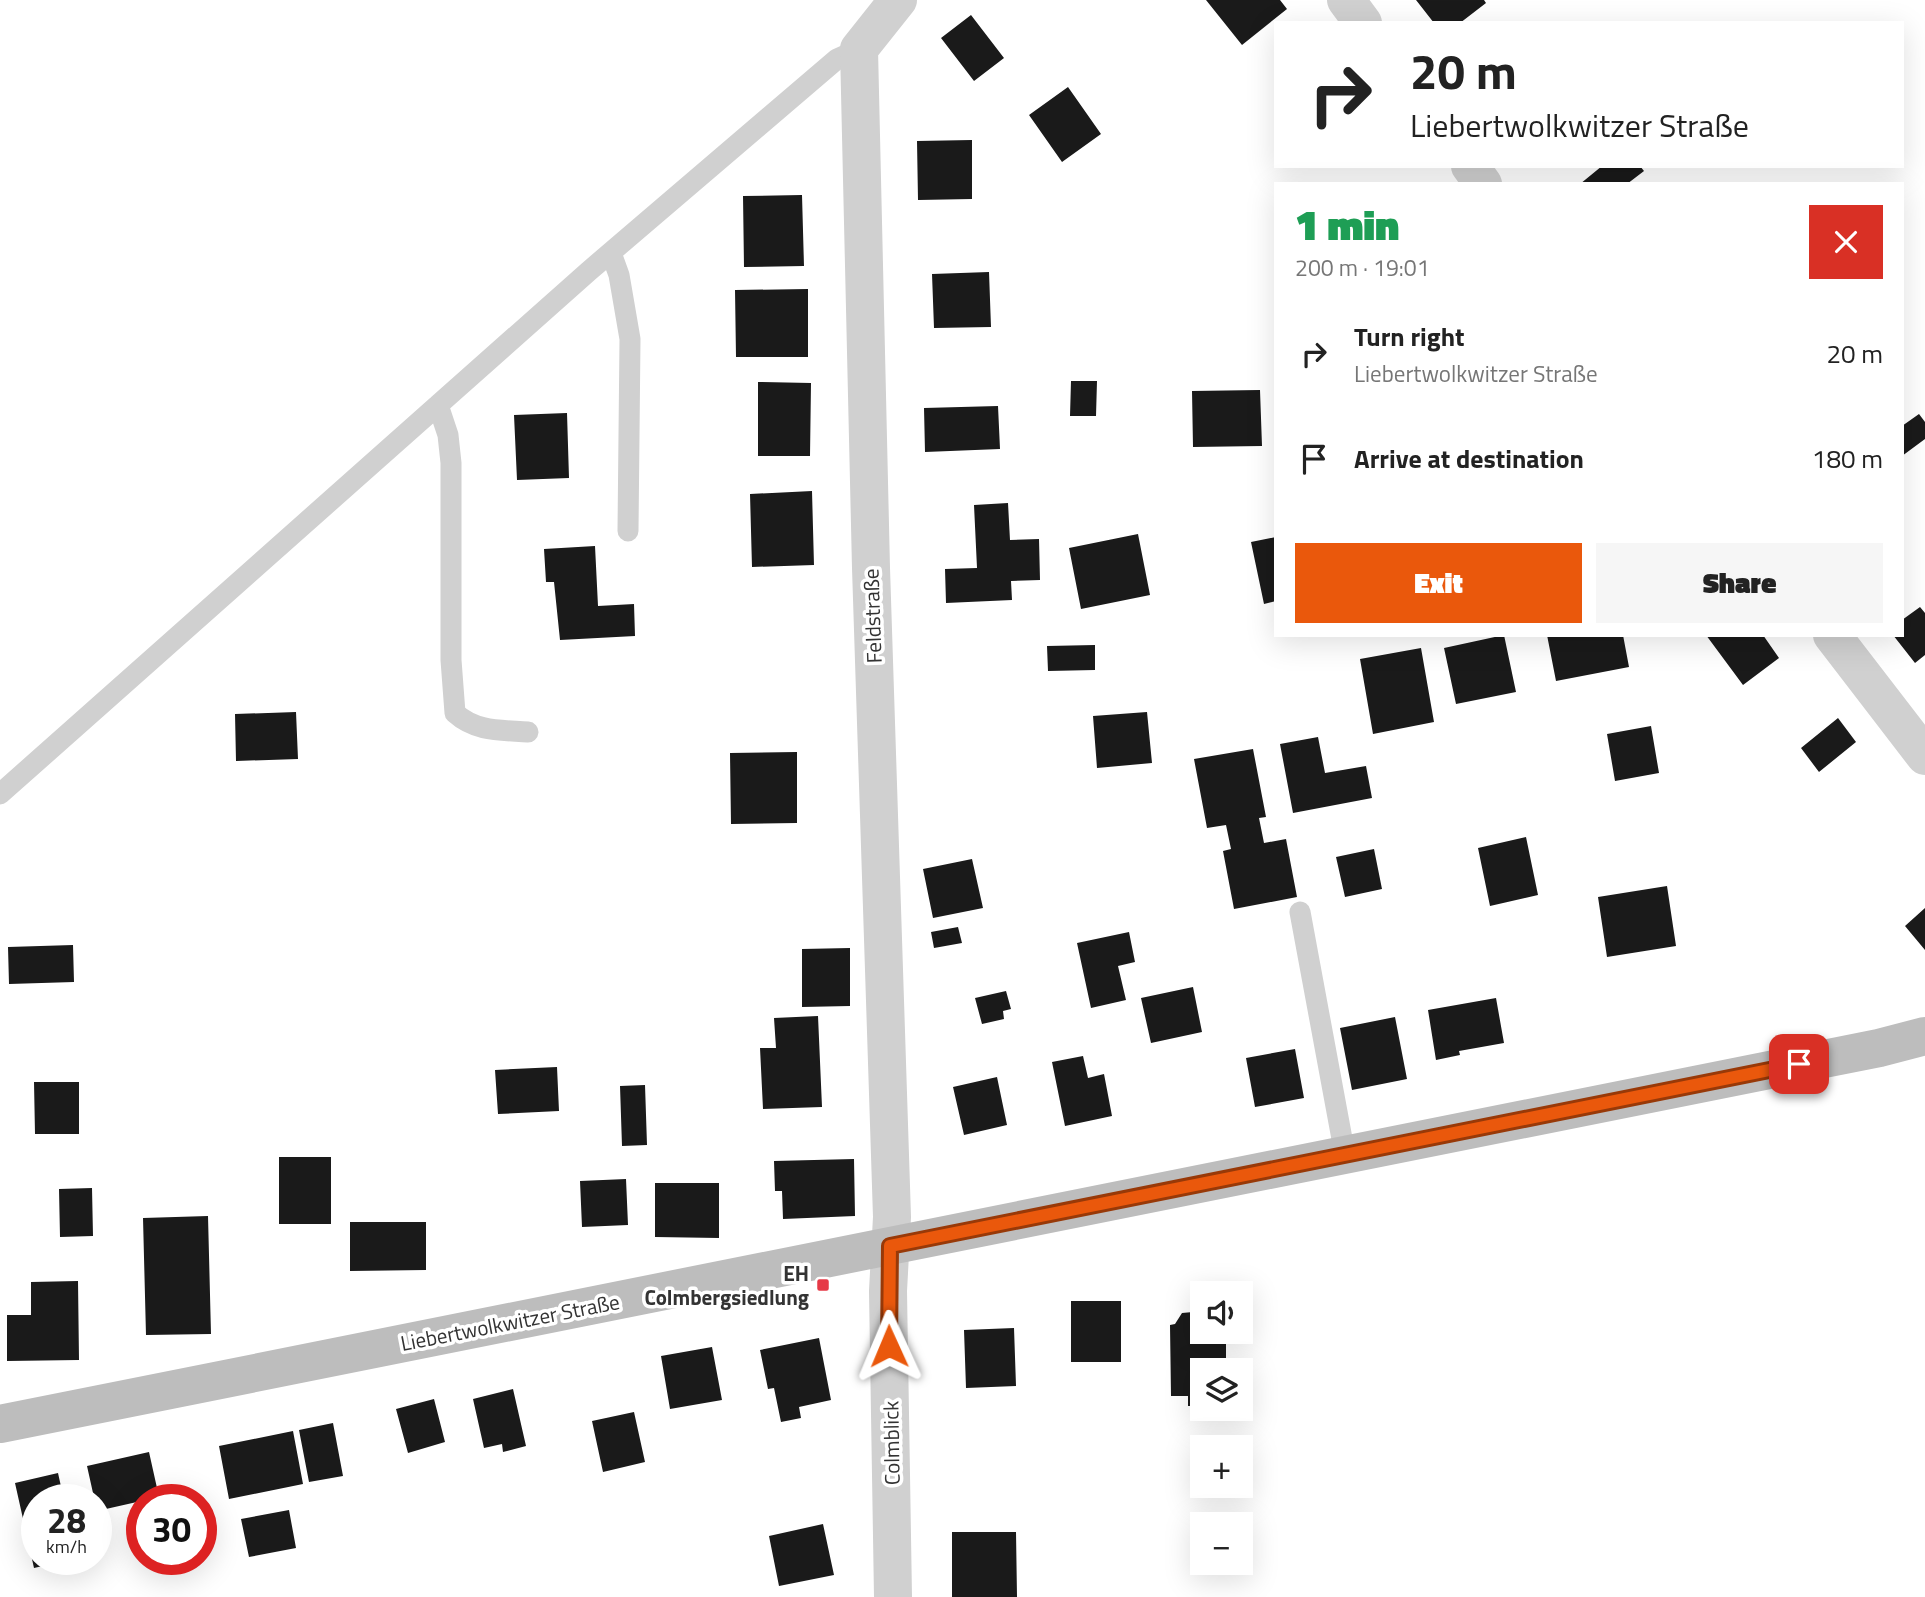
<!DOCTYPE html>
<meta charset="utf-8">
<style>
body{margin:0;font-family:"Titillium Web",sans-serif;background:#f6f6f6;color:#222;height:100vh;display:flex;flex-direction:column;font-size:26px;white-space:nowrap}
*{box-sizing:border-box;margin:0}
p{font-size:23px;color:#767676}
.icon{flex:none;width:38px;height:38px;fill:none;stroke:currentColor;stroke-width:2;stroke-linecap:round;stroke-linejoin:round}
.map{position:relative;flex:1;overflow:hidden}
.details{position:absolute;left:1274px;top:182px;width:630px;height:455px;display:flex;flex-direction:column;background:#fff;border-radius:0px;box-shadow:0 7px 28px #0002}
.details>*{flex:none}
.banner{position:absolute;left:1274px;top:21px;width:630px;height:147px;border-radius:0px;box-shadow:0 7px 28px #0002;background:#fff;color:#222;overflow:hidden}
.tools{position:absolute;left:1190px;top:1281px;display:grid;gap:14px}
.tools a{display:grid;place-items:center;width:63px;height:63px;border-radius:0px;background:#fff;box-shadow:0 7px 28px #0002;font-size:35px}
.speed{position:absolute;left:21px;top:1484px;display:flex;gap:14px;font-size:35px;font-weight:700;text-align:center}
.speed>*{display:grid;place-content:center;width:91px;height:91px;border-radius:50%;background:#fff;box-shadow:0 7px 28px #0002;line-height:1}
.speed small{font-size:18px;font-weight:400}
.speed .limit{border:10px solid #d22;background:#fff;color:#111}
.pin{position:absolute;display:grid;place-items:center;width:60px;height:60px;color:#fff;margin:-30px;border-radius:14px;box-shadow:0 4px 10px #0006}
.me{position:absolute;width:77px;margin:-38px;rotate:359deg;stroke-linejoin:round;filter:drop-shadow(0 0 5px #0008)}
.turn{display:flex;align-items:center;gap:24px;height:147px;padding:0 21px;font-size:32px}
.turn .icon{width:91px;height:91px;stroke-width:2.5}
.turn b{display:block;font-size:49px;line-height:60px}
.round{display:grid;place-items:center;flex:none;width:74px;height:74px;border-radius:0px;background:#f6f6f6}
.summary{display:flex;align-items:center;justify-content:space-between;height:119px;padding:0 21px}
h1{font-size:42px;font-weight:800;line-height:52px;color:#1e9e55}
.primary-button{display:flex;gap:14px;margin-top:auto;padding:14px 21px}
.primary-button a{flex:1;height:80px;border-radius:0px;background:#ea580c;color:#fff;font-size:28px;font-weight:800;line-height:80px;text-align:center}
.primary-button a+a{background:#f6f6f6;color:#222}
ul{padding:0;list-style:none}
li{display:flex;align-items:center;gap:21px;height:105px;padding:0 21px}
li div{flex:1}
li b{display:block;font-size:26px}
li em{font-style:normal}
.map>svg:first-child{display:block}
.building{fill:#1a1a1a}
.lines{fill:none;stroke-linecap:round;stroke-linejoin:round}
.lane{stroke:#d0d0d0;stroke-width:21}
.street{stroke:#d0d0d0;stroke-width:38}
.secondary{stroke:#bdbdbd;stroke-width:38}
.route-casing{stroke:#983908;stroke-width:18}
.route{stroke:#ea580c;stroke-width:12}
.poi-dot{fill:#e63946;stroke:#fff;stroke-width:2.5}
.labels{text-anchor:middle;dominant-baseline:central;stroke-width:7;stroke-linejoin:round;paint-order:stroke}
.street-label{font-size:21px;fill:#333;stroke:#fff}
.poi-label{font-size:21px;font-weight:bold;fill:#333;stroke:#fff;text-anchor:end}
</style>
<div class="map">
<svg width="1925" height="1597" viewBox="0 0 1925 1597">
<rect width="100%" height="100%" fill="#fff"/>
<path class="building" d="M1206,0h74l7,9 -45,36z
M1416,0h68l2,3 -26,20h-26z
M971,15l33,43 -30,23 -33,-43z
M1068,87l33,47 -39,28 -33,-47z
M972,140v59l-54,1 -1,-59z
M1602,166h38l4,5 -17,13h-47z
M802,195l2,71 -60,1 -1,-71z
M989,272l2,55 -57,1 -2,-54z
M808,289v68h-72l-1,-67z
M1071,381h26l-1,35h-26z
M758,382l53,1 -1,73h-52z
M1260,390l2,56 -69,1 -1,-56z
M998,406l2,43 -75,3 -1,-44z
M567,413l2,65 -52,2 -3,-65z
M1919,414l6,8v17l-23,17v-30z
M812,491l2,74 -62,2 -2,-73z
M1008,503l2,37 29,-1 1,41 -29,1 1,19 -66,3 -1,-34 32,-1 -3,-63z
M1138,534l12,61 -69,14 -12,-61z
M1276,537v64l-12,3 -13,-62z
M595,546l3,60 36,-2 1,32 -75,4 -6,-58h-8l-2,-33z
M1920,607l5,6v42l-10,8 -22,-28h9v-15z
M1504,635l12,57 -60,12 -12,-56z
M1547,635h76l6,32 -73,14z
M1706,635h57l16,23 -36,27z
M1095,645v25l-47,1 -1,-25z
M1421,648l13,74 -61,12 -13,-75z
M296,712l2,47 -62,2 -1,-47z
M1147,712l5,51 -55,5 -4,-52z
M1838,718l18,24 -37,30 -18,-24z
M1651,726l8,47 -44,8 -8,-47z
M1318,737l7,36 41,-7 6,32 -79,15 -13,-69z
M1253,749l13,68 -7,1 5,25 22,-4 11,58 -63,12 -11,-58 8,-2 -5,-24 -19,3 -13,-69z
M797,752v71l-66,1 -1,-71z
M1526,837l12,58 -48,11 -12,-58z
M1374,849l8,40 -37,8 -9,-40z
M972,859l11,49 -50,10 -10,-49z
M1667,886l9,60 -69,11 -9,-60z
M1925,908v42l-20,-24z
M958,927l4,16 -28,5 -3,-16z
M1129,932l6,30 -17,4 8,34 -35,8 -14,-65z
M73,945l1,37 -65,2 -1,-37z
M850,948v58l-48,1v-58z
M1193,987l9,45 -51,11 -10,-45z
M1006,991l5,18 -8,2 1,8 -22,5 -7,-26z
M1496,998l8,45 -45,8 1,4 -24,5 -8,-50z
M818,1016l4,91 -59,2 -3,-61h16l-2,-30z
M1395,1017l12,62 -55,11 -12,-62z
M1295,1049l9,49 -49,9 -9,-49z
M1083,1056l5,22 16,-4 8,42 -47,10 -13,-64z
M557,1067l2,44 -61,3 -3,-44z
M997,1077l10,48 -43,10 -11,-48z
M34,1082h45v52h-44z
M645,1085l2,60 -25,1 -2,-60z
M279,1157h52v67h-52z
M854,1159l1,57 -72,3 -1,-28h-7l-1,-30z
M626,1179l2,46 -46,2 -2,-46z
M655,1183h64v55l-64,-1z
M92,1188l1,48 -33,1 -1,-48z
M208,1216l3,118 -65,1 -3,-117z
M350,1222h76v48l-76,1z
M78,1281l1,79 -72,1v-46h24v-33z
M1071,1301h50v61h-50z
M1193,1312l8,8 1,12h24v38h-24v36h-14v-10h-17l-1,-71 5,-1 7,-11z
M1014,1328l2,58 -50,2 -2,-58z
M819,1338l12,62 -32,7 2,11 -20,4 -7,-34 -6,1 -8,-39z
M712,1347l10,53 -52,9 -9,-53z
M513,1389l13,57 -23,6 -1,-8 -18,4 -11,-49z
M434,1399l11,43 -37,11 -12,-44z
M634,1412l11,50 -42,10 -11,-51z
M333,1423l10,53 -34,6 -10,-52z
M293,1431l10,53 -74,15 -10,-53z
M149,1452l10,45 -62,14 -10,-45z
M58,1473l6,27h-27v59l32,1 -35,8 -19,-85z
M289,1510l7,38 -47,9 -8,-38z
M823,1524l11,51 -55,11 -10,-50z
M952,1532h64l1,65h-65z"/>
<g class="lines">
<path class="lane" d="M611,253l8,22 11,64 -2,192
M438,405l10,30 3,28v197l4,53c21,19 46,17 73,19
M0,794l589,-523 248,-212 22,-10
M1300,912l45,243"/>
<path class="street" d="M1346,0l17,23
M1470,166l13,18
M1832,635l93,121
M893,1597l-5,-306 4,-74 -21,-649 -12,-519 39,-49"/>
<path class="secondary" d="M0,1424l1879,-376 46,-12"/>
</g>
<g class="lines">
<g class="route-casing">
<path id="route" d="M889,1346l1,-100 909,-182"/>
</g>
<use href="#route" class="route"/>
</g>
<rect class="poi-dot" x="816" y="1278" width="14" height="14" rx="3.5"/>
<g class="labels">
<g class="street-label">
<text transform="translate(872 616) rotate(-92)">Feldstraße</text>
<text transform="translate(510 1322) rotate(-11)">Liebertwolkwitzer Straße</text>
<text transform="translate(891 1443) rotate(-91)">Colmblick</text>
</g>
<g class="poi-label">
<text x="809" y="1273">EH<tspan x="809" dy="24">Colmbergsiedlung</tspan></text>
</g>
</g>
</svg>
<div class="tools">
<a><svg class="icon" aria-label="sound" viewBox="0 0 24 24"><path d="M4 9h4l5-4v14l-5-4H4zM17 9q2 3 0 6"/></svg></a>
<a><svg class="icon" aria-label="layers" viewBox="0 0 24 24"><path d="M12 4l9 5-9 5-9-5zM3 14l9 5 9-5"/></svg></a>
<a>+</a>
<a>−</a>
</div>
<div class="speed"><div>28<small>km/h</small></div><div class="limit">30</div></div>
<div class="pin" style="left:1799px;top:1064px;background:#d93025"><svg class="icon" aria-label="arrive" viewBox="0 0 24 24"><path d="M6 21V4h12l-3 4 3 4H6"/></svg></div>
<svg class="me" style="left:889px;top:1346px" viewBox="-20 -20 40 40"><path d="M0-17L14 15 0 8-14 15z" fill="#ea580c" stroke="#fff" stroke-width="4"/></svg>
<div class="banner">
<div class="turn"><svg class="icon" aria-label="right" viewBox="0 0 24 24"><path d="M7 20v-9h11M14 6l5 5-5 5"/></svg><div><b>20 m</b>Liebertwolkwitzer Straße</div></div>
</div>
<section class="details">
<div class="summary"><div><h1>1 min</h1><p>200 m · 19:01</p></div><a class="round" style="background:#d93025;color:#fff"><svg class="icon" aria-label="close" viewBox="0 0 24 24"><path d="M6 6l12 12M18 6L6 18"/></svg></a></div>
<ul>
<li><svg class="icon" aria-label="right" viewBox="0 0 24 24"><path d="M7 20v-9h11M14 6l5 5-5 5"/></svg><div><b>Turn right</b><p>Liebertwolkwitzer Straße</p></div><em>20 m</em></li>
<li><svg class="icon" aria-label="arrive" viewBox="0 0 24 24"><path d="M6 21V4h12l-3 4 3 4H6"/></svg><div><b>Arrive at destination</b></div><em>180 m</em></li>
</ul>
<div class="primary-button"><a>Exit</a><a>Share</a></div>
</section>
</div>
